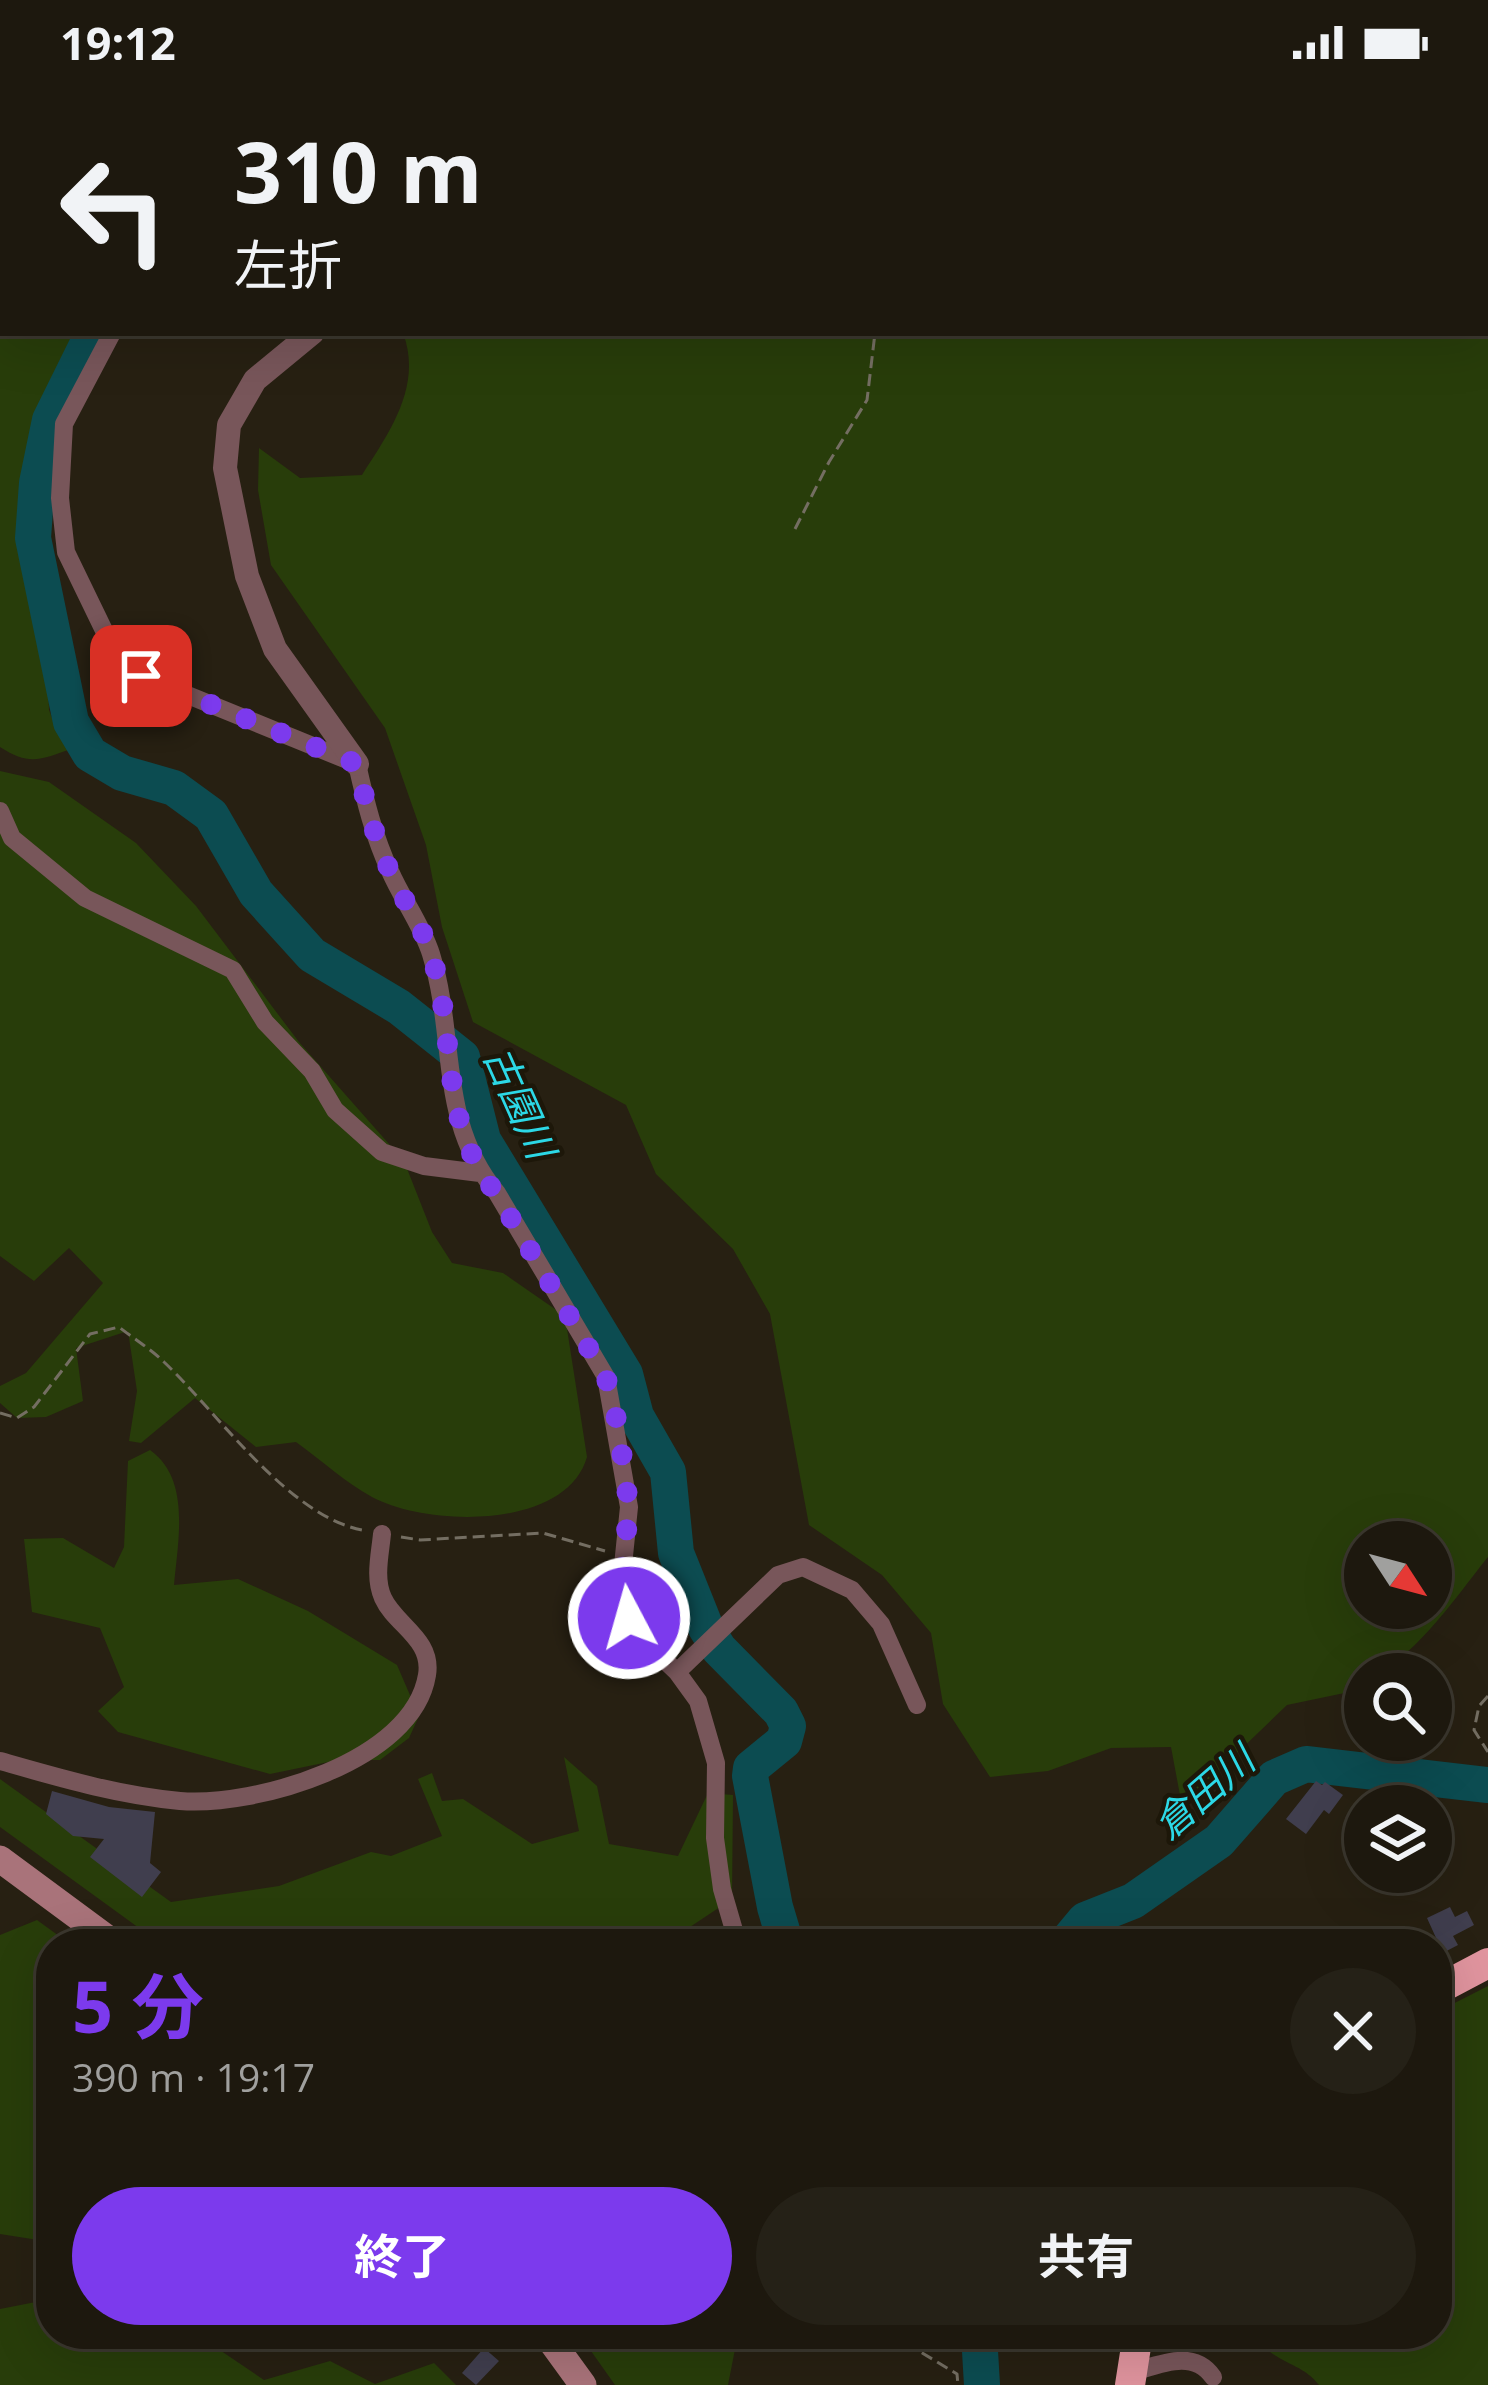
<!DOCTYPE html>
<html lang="ja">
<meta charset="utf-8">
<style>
body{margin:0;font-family:"Open Sans","Noto Sans JP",sans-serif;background:#252117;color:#f1f3f6;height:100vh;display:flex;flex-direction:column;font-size:45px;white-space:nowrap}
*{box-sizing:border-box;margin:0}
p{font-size:39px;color:#a0a09e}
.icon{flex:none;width:66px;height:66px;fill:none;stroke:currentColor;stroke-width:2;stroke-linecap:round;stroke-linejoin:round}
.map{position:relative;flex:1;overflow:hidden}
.details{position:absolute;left:36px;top:1845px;width:1416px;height:420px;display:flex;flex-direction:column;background:#1d180e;border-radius:48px;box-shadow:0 12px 48px #0002,0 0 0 3px #3b372e}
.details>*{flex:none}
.banner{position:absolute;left:0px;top:0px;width:1488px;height:252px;box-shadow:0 12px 48px #0002,0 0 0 3px #3b372e;background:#1d180e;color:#f1f3f6;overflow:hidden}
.needle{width:78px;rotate:126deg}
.fabs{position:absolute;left:1344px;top:1437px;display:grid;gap:24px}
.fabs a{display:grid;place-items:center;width:108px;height:108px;border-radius:50%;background:#1d180e;box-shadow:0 12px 48px #0002,0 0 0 3px #3b372e;font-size:60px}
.pin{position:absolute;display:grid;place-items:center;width:102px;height:102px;color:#fff;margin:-51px;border-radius:24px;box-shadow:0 6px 18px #0006}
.me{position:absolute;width:132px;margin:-66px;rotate:354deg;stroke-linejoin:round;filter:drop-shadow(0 0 9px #0008)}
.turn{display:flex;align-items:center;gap:42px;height:252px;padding:0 36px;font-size:54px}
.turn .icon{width:156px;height:156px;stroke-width:2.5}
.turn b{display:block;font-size:84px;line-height:102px}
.round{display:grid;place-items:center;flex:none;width:126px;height:126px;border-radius:63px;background:#252117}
.headline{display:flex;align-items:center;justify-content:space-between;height:204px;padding:0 36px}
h1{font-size:72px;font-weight:700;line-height:90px;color:#7c3aed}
.cta{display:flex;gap:24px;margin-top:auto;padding:24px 36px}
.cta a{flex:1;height:138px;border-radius:72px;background:#7c3aed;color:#fff;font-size:48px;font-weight:700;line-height:138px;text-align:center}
.cta a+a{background:#252117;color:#f1f3f6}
.status{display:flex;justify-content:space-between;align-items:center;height:84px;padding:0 60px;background:#1d180e;direction:ltr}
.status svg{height:33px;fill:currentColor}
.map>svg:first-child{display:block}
.green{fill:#283d0a;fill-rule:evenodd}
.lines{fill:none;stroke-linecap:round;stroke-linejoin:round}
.river{stroke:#0c4c51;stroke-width:36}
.building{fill:#403e4e}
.path{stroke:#746e62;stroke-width:3;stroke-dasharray:12 6;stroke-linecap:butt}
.minor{stroke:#78565a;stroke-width:18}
.tertiary{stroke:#78565a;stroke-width:24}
.secondary{stroke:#a9737a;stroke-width:27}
.trunk{stroke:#e0949e;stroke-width:30}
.route{stroke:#7c3aed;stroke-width:21;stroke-dasharray:0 37.8}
.labels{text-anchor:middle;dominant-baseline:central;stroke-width:9;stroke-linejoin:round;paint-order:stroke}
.water-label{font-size:39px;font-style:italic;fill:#2cd8e6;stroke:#1d1709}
</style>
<div class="status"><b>19:12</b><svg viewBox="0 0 49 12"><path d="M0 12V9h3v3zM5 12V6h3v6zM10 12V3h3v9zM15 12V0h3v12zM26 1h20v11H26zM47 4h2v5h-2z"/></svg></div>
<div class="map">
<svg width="1488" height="2301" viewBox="0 0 1488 2301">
<rect width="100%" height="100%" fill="#272012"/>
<path class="green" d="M0,0h233l-230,3v246h94l-48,105 -9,62 9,210 9,24 16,14c-33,11 -43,19 -74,-1z
M500,0h359l16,3h-374z
M937,0h551v1473c-25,30 -83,117 -123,117v9l-11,8 -67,14 -105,101 -11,-59 -60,1 -63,23 -58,6 -47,-73 -12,-71 -49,-58 -73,-50 -39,-211 -37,-65 -77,-75 -30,-69 -153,-83 -31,-95 -16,-82 -41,-117 -114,-163 -13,-75 1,-42 41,30 62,-3c27,-42 61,-89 41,-142h1082v-246h-550zM1431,1458v66h-66v-66z
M0,687l49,11 87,61 60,63 103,136 105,119 28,71 20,31 51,10 62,43 22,141c-21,73 -159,70 -215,40 -26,-14 -51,-37 -76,-55l-40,5 -61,-49 -54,45 -12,-2 8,-50 -9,-60 -52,17 7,53 -37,16 -29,1 -17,-15v-17l26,-13 77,-90 -34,-35 -35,33 -34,-25z
M150,1366c41,29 28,90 24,135l64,-6 70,32 89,54 22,51 -10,22 -29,22h-42l-68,14 -152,-42 -20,-21 26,-24 -24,-59 -68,-16 -8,-73 39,-1 51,30 10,-21 4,-86z
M564,1673l33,29 12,58 69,12 30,-63 25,2 -1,104 -45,30 -8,15h-518l-161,-117v-48l171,123 108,-16 92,-34 20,4 51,-20 -24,-57 14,-6 10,28 21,-2 69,45 47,-13z
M37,1836l33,24h-19v298l-51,-8v-299z
M1488,1902v399h-169c-18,-24 -45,-20 -66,-51h184v-322z
M51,2215v35h145l68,46 66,-19 45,23 59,-21 22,22h-456v-76z
M579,2250h159l-10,51h-113z"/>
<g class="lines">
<path class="river" d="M246,3l1,-3
M93,249l-43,87 -13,63 -4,55 38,184 19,32 32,19 52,15 37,27 45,78 56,62 87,52 63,50 21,83 142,234 11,42 32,56 8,81 30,75 13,21 62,63 7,14 -4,15 -33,27 -1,8 25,131 11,37
M1065,1860l20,-24 48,-19 86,-60 55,-63 32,-14 182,21
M979,2250l3,51"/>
</g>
<path class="building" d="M1316,1697l6,4 3,-3 18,13 -14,19 -5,-4 -18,24 -20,-15z
M52,1707l57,16 46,5 -5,51 11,9 -19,25 -52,-40 14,-18 -31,-3 -27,-22z
M1450,1823l5,10 12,-6 7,14 -21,11 5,9 -21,11v-16l-10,-22z
M484,2264l15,13 -23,24 -14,-12z"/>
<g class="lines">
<path class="path" d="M961,3l1,-3
M795,445l34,-67 38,-62 8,-67
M0,1329l17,5 17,-11 56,-73 29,-7c15,12 32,22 45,35 54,51 123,153 198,168
M401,1453l19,3 123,-7 62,18
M1488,1612l-9,10 -5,24 14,22
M891,2250l66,40 1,11"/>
<path class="minor" d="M261,3l1,-3
M112,249l-48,91 -4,74 6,54 46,95 29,29 216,88c8,36 17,73 33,107 12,28 32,54 41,83 26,84 6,167 66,239l109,184 23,130 -8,78 15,48 41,39 21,29 18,62 -1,75 7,51 16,55
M0,727l12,27 73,60 148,72 32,52 47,49 23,39 47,42 42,14 56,7
M677,1588l101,-97 25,-8 49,23 29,34 36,81
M0,1677c60,17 117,34 180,40 74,6 233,-39 247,-126 6,-36 -32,-50 -44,-77 -9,-20 -3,-43 -1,-64
M1130,2289c29,-8 63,-25 83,4"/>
<path class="tertiary" d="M451,0v3
M312,249l-57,47 -26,45 -4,43 22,108 28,73 82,115"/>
<path class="secondary" d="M0,1775l115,85
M546,2250l37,51"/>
<path class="trunk" d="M1437,1906l51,-27
M1130,2301l8,-51"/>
</g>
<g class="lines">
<path class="route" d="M141,592l216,88c8,36 17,72 33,107 12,28 32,54 41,83 27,84 6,166 65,239l110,184 12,48 11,82 -8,78 8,33"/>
</g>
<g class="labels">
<g class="water-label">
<text transform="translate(521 1018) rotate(66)">古園川</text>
<text transform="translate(1203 1707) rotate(-41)">倉田川</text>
</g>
</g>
</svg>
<div class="fabs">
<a><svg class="needle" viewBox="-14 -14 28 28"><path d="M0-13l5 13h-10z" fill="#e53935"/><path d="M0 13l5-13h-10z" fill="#a0a09e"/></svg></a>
<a><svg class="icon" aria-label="search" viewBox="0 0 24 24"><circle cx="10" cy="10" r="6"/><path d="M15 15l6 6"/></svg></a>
<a><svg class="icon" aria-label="layers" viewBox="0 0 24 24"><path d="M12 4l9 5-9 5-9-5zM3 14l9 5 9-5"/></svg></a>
</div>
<div class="pin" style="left:141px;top:592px;background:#d93025"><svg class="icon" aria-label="arrive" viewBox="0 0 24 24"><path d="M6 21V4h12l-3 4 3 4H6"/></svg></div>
<svg class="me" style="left:629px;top:1534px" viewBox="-20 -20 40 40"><circle r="17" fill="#7c3aed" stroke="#fff" stroke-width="3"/><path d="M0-11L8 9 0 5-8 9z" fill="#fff"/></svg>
<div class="banner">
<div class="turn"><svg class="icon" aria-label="left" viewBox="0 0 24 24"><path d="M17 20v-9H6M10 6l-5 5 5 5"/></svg><div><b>310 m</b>左折</div></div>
</div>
<section class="details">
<div class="headline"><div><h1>5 分</h1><p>390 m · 19:17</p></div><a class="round"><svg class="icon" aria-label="close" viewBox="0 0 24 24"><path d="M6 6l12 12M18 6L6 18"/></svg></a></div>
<div class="cta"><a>終了</a><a>共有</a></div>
</section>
</div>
